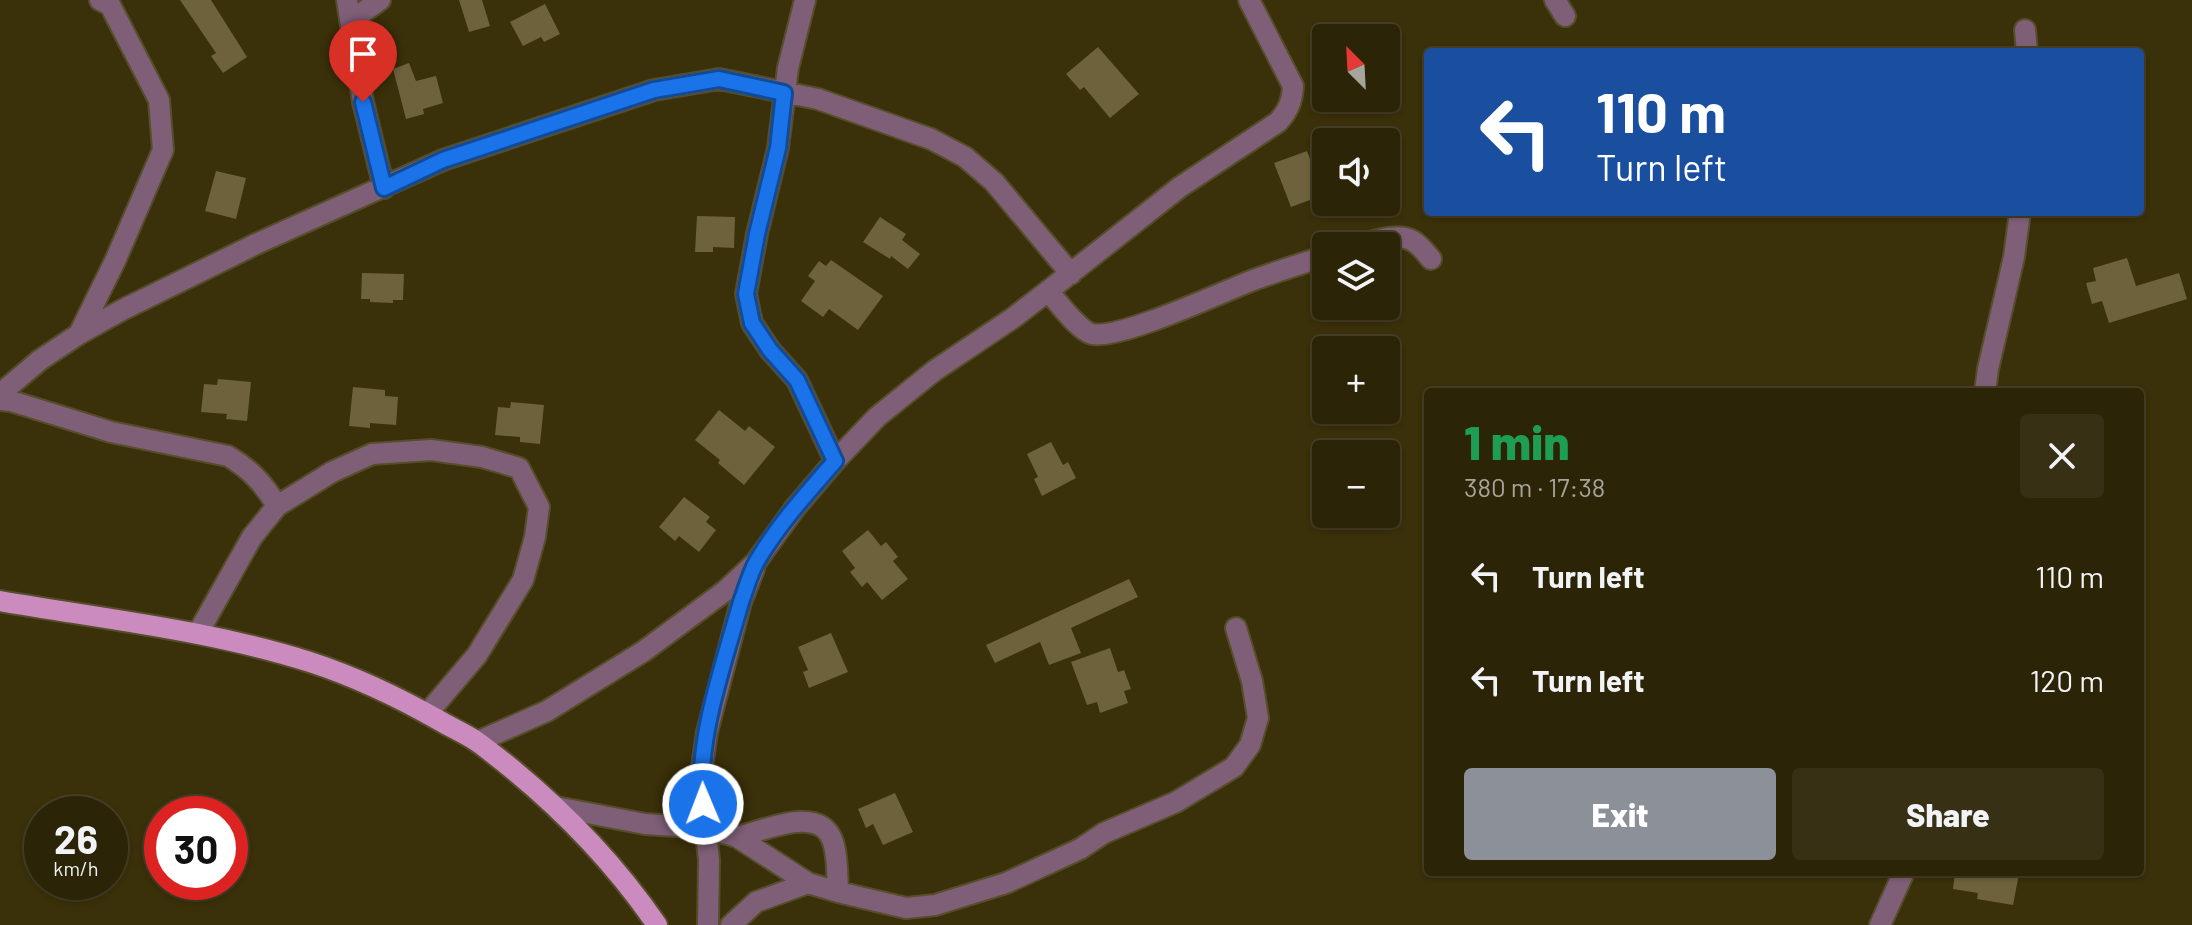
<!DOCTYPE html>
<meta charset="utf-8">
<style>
body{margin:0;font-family:Barlow,sans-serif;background:#383015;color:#f1f3f6;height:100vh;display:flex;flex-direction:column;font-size:30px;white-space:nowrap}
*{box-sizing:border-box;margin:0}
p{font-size:26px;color:#a6a49b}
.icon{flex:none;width:44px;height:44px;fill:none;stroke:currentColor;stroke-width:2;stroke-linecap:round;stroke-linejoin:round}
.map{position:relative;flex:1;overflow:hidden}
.sheet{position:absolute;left:1424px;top:388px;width:720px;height:488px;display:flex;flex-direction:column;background:#2c2407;border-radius:8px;box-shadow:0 2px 6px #0004,0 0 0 2px #484128}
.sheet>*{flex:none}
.guide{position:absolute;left:1424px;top:48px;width:720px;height:168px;border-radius:8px;box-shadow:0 2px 6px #0004,0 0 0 2px #484128;background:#1a4fa0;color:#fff;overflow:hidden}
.needle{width:52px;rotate:336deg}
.fabs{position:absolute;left:1312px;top:24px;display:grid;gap:16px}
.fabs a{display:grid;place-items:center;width:88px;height:88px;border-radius:8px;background:#2c2407;box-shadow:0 2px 6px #0004,0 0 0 2px #484128;font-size:40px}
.speed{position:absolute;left:24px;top:796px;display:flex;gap:16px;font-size:40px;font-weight:700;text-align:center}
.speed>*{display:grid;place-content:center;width:104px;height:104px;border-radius:50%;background:#2c2407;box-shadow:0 2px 6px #0004,0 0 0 2px #484128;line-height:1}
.speed small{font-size:20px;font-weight:400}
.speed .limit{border:12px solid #d22;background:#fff;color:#111}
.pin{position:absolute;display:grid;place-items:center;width:68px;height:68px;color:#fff;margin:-82px -34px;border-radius:50% 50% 50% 0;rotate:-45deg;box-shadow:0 0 8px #0007}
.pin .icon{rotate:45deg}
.me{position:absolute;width:88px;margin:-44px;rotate:359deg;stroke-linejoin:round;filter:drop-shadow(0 0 6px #0008)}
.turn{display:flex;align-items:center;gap:28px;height:168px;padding:0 40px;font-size:36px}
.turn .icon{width:104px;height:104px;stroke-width:2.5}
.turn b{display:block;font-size:56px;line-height:68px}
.round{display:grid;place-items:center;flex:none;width:84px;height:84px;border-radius:8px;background:#383015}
.overview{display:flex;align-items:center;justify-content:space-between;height:136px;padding:0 40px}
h1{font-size:48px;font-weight:800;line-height:60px;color:#1e9e55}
.cta{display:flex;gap:16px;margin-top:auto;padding:16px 40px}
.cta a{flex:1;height:92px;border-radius:8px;background:#8c9099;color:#fff;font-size:32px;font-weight:800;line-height:92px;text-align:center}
.cta a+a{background:#383015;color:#f1f3f6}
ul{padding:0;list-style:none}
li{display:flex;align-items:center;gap:24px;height:104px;padding:0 40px}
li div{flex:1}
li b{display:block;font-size:30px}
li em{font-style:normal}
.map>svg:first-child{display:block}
.building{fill:#6d623c}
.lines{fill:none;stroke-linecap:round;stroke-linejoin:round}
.minor-casing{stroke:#564d2a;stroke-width:24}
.major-casing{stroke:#564d2a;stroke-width:24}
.minor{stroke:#7f5f78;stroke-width:20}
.major{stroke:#cb8bbe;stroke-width:20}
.route-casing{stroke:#114b97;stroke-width:20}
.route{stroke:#1a73e8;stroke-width:14}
</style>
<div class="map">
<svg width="2192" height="925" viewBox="0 0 2192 925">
<rect width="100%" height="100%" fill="#3a3009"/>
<path class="building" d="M180,0h31l36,57 -24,16 -12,-17 5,-3z
M459,0h23l8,26 -21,6z
M545,4l15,30 -16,8 -3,-5 -18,9 -13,-24z
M1098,47l41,47 -29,24 -26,-31 -4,3 -14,-16z
M409,63l7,18 20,-5 7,27 -20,6 1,5 -18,5 -13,-50z
M1307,151l9,23 -6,2 8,21 -27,10 -17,-44z
M216,171l30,7 -10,41 -31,-8z
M697,216l38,1 -1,31 -21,-1v5h-18z
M880,217l26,17 -4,6 18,14 -12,15 -17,-13 -1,3 -27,-17z
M2127,258l9,28 43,-13 8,26 -78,24 -7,-22 -10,3 -6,-21 10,-2 -3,-13z
M831,260l52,36 -25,34 -29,-21 -6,8 -22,-16 14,-20 -7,-5 11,-15 7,5z
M362,273l42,1 -1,26h-10v3l-23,-1v-3h-9z
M218,379l33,3 -4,39 -21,-2 1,-5 -26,-2 3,-28 13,1z
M353,387l32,3v6l13,1 -2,28 -26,-2v5l-21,-2z
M511,402l33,3 -4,39 -20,-2v-5l-25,-2 3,-28 12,1z
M719,410l26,21 4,-5 26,21 -31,38 -26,-22 2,-3 -25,-20z
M1051,442l12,23 5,-3 8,16 -34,18 -8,-17 4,-2 -11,-23z
M684,497l26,20 -4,5 10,8 -17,22 -20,-16 -4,5 -16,-14z
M868,530l13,16 5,-4 12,15 -5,4 15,18 -26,21 -15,-18 -5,5 -12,-15 5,-4 -13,-17z
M1129,579l9,18 -67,31 10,25 -32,12 -9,-23 -45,21 -9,-18z
M831,633l17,39 -39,16 -6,-16 5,-2 -10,-23z
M1110,648l8,24 6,-2 7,19 -7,2 4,12 -28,10 -3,-11 -10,3 -16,-43z
M895,793l18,39 -30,13 -10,-21 -7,4 -8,-19z
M1955,872h51l13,2 -6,31 -36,-6 1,-6 -25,-4z"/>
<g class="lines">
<g class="minor-casing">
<path id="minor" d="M347,0l16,102 21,86
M805,0l-17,68 -10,80 -21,86 -11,60 6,29 18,27 27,30 38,81
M1555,0l10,16
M351,21l29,-21
M2025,30l2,22
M1355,246c17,-4 42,-14 58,-5 7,4 13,12 18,18
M1048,291c10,11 30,39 44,43 28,6 132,-43 164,-55 23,-8 47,-16 70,-23
M79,334l36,-73 48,-111 -4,-50 -49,-95 -10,-5
M1985,392l3,-23 26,-112 6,-45
M0,394l40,-34 39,-26 43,-24 134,-66 187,-84 211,-70 65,-11 99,20 113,40 34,18 29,25 77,92
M0,400l11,1 100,31 117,24c22,13 36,28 49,50
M198,633l54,-96 25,-31 55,-34 40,-18 59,-4 51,7 37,11 20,39 -4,30 -12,43 -46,75 -50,59
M477,742l70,-31 97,-60 81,-60 31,-29 39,-54 40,-47 42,-44 57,-46 79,-53 35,-27 132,-104 98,-65c10,-11 14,-20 15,-36l-44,-86
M556,807l89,17 61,4 31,9 71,46 30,9 68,16 29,-3 71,-22 74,-34 24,-16 72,-31 58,-35 16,-22 8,-27 -6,-37 -16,-53
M737,837c27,-6 83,-34 96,5 5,15 4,34 5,50
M708,925l1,-65 -9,-79 7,-49 34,-130 13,-33
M731,925l25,-23 52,-19
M1880,925l24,-53"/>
</g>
<g class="major-casing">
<path id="major" d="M0,601c104,18 209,29 310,61 46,15 90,36 132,60 12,7 26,13 37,21 68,51 130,112 178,182"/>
</g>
<use href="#minor" class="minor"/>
<use href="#major" class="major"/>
</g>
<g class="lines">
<g class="route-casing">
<path id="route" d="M363,102l21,86 59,-28 211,-70 65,-11 65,14 -6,55 -21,86 -11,60 6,29 18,27 27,30 38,81c-27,31 -57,64 -78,100 -7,12 -11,28 -16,41 -17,61 -46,141 -38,202"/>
</g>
<use href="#route" class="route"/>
</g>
</svg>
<div class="fabs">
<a><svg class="needle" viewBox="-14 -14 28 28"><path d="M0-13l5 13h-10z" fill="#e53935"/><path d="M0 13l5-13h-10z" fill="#a6a49b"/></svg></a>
<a><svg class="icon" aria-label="sound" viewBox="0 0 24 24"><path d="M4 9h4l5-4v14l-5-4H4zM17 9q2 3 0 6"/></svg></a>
<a><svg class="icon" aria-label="layers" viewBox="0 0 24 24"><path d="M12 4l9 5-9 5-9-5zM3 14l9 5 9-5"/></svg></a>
<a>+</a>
<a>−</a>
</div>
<div class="speed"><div>26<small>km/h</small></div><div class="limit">30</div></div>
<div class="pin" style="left:363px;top:102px;background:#d93025"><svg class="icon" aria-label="arrive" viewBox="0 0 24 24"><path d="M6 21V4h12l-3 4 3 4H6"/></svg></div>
<svg class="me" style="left:703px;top:804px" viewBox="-20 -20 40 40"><circle r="17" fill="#1a73e8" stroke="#fff" stroke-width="3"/><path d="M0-11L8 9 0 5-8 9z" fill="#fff"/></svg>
<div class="guide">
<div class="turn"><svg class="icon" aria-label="left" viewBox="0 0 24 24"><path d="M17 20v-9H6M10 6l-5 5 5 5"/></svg><div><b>110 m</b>Turn left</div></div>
</div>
<section class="sheet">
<div class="overview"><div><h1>1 min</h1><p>380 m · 17:38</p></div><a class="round"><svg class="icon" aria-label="close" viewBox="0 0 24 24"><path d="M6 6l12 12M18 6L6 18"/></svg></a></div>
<ul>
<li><svg class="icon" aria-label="left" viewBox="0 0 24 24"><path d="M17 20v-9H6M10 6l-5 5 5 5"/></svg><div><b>Turn left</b></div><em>110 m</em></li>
<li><svg class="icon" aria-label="left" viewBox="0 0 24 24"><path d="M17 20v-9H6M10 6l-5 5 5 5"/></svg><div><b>Turn left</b></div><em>120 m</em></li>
</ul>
<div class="cta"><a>Exit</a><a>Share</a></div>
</section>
</div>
